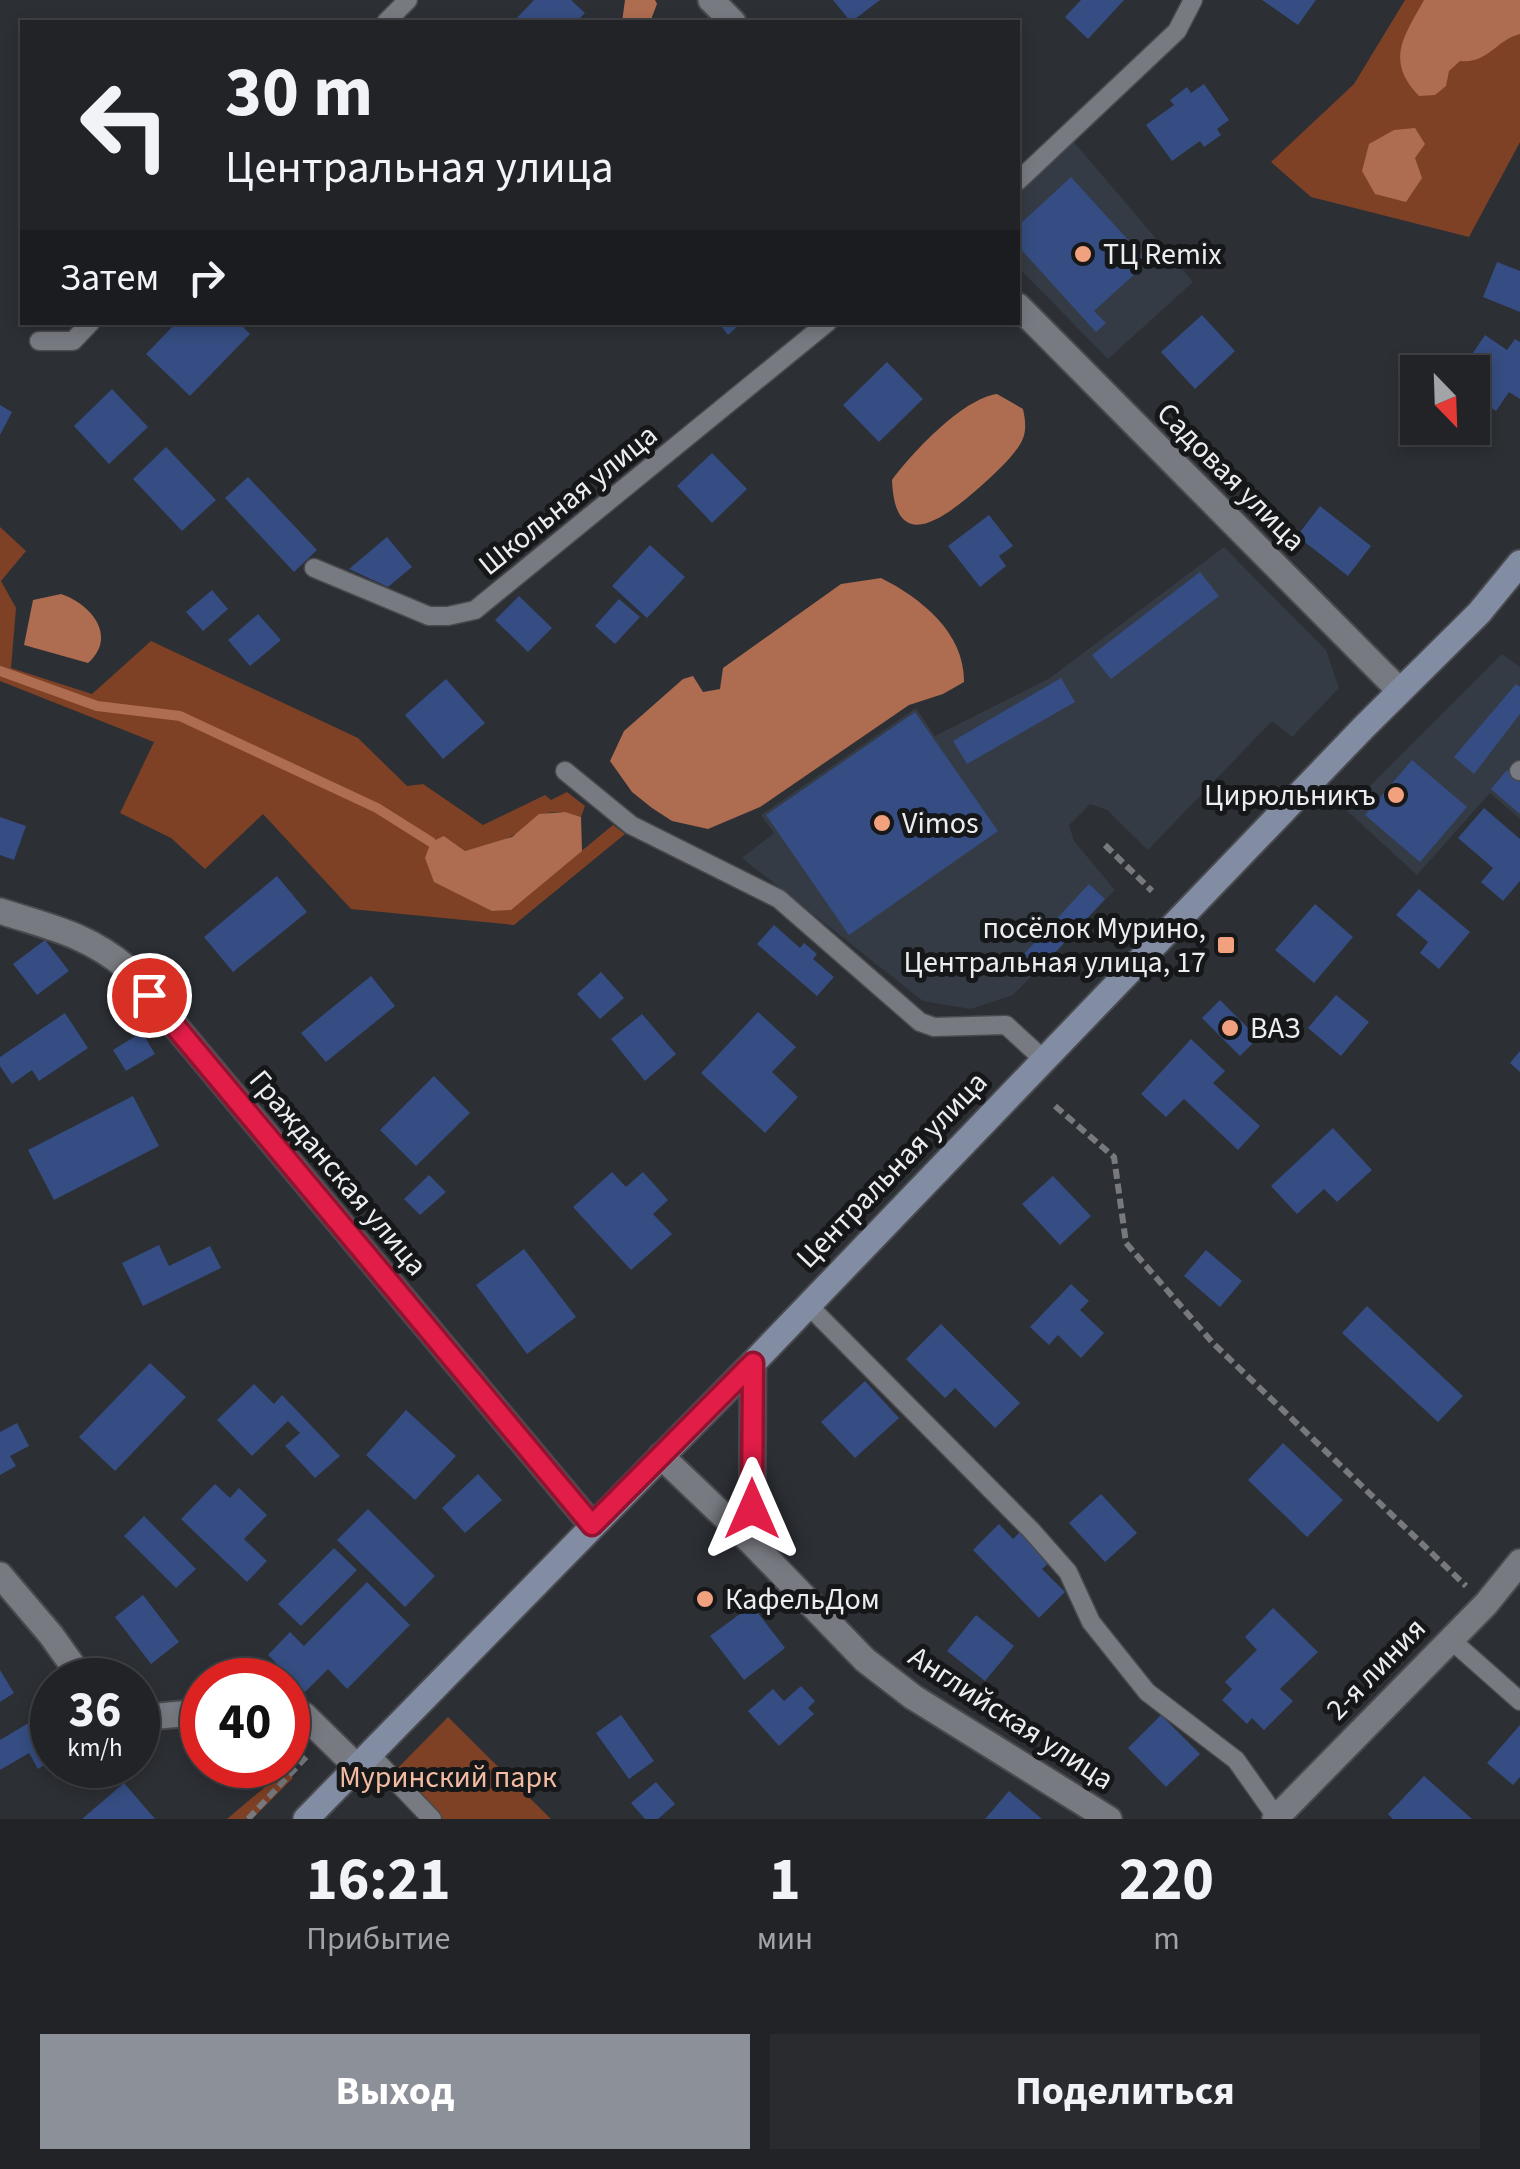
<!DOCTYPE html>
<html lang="ru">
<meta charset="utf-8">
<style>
body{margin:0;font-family:"Source Sans 3",sans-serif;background:#292b2f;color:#f1f3f6;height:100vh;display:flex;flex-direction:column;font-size:38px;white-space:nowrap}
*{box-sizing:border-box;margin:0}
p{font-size:32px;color:#a2a4a7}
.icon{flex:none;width:55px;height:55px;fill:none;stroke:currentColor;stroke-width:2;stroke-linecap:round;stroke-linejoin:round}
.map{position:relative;height:1819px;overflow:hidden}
.panel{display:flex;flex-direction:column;background:#212327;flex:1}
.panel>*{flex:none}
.banner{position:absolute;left:20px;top:20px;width:1000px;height:305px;border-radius:0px;box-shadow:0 5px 15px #0003,0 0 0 2px #3e4044;background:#212327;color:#f1f3f6;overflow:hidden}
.needle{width:65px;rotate:157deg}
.tools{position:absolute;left:1400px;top:355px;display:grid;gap:20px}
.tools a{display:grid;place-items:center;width:90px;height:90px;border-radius:0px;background:#212327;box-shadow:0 5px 15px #0003,0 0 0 2px #3e4044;font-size:50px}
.speed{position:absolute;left:30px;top:1658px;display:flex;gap:20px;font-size:50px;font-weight:700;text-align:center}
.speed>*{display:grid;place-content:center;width:130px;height:130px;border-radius:50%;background:#212327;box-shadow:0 5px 15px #0003,0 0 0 2px #3e4044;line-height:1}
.speed small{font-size:25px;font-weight:400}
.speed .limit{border:15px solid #d22;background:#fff;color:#111}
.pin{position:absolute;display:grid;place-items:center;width:85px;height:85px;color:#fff;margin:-42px;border:5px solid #fff;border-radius:50%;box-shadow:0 2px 10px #0007}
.me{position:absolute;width:110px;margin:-55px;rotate:0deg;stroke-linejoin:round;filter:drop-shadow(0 0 8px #0008)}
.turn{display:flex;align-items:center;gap:35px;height:210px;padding:0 40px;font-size:45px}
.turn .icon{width:130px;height:130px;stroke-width:2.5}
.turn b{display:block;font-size:70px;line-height:85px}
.then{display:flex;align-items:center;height:95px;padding:0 40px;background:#0003;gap:20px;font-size:38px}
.eta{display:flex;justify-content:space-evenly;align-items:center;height:170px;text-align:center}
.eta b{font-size:60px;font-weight:700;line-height:70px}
.cta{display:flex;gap:20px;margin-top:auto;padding:20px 40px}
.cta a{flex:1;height:115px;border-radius:0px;background:#8c9099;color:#fff;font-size:40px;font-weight:700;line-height:115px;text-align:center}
.cta a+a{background:#292b2f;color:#f1f3f6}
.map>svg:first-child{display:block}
.built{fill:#353b44}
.green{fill:#7e4126}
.water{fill:#ae6c50}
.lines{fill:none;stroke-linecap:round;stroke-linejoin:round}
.stream{stroke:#ae6c50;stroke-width:10}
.building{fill:#354d82}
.service-casing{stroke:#484a4e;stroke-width:21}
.minor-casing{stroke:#484a4e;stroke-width:29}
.tertiary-casing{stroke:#484a4e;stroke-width:29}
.secondary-casing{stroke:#484a4e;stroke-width:29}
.path{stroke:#77797d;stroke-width:6;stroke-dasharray:10 5;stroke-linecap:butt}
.service{stroke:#777a80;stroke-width:18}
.minor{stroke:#777a80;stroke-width:25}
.tertiary{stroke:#777a80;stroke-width:25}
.secondary{stroke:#828da4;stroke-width:25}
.route-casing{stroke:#92132f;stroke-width:25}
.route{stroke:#e11d48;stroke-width:18}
.poi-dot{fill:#f2a17e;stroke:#161719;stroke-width:4}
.labels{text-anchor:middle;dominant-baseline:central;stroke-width:10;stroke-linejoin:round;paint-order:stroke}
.poi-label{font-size:30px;fill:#ebedf0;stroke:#161719;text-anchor:start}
.street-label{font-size:30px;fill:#ebedf0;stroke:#161719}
.park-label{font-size:30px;fill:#f4bba3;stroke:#161719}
</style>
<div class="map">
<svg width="1520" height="1819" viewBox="0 0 1520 1819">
<rect width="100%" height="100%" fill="#2c2f34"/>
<path class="built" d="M1073,141l120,141 -85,77 -90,-92v-75z
M1224,547l102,103 13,38 -47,49 -20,-16 -124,129 -41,-40 -17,-6 -21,21 5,16 41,49 -102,105 -42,14 -48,-8 -181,-143 32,-25 -13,-18 155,-107 19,28 115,-58z
M1502,654l18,13v152l-30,-26 -73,82 -71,-65z"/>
<path class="green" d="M1405,0h115v142l-51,95 -158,-40 -40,-35 83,-78z
M0,527l26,24 -25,30 15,27 -5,60 81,26 59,-53 207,97 49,48 16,-2 60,41 62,-30 6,5 16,-8 18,14 -4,11c-44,-14 -39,5 -71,20 -13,7 -31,10 -45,14l-21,-15 48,75 19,-2 102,-84 12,9 -111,91 -163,-16 -88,-95 -58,55 -34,-31 -51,-25 34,-71 -154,-61z
M448,1717l103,102h-129l-38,-37z
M284,1771l9,7 -41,41h-25z"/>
<path class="water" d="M625,0h30l2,4 -7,18h-28z
M1424,0h96v34c-24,6 -32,30 -60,27l-11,10 -3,15 -11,9 -16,1c-35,-36 -14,-61 5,-96z
M1415,128l10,16 -10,14 7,20 -16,24 -31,-8 -13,-23 7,-27 25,-14z
M997,394l26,15c3,14 4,25 -4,37 -10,15 -25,28 -38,40 -33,29 -86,73 -89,-6 21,-28 70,-81 105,-86z
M881,578c40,20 84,55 83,104l-21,12 -34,11 -149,102 -52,22 -36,-8 -20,-13 -20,-16 -22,-31 14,-30 59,-52 10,-3 10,16 17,-3 3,-21 118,-84z
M61,594c30,10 57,42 27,69l-64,-18 9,-45z
M565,812l16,5 1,34 -71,59 -19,1 -58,-29 -9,-24 6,-16 13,-6 21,15 47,-14 27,-23z"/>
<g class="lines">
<path class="stream" d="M0,671l97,35 83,10 197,92 54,34"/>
</g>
<path class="building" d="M534,0h37l14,13 -9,9h-63z
M833,0h47l-29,22z
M1081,0h43l-36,39 -23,-22z
M1262,0h54l-18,25z
M1204,84l25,36 -12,9 4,6 -17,12 -4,-6 -28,20 -26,-36 28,-20 -4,-5 17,-13 4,6z
M1071,177l77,85 -54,49 12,12 -10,9 -78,-86v-20z
M1497,262l23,9v41l-37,-15z
M1202,315l33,36 -40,38 -34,-37z
M177,322h61l12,12 -60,62 -44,-42z
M718,322h24l-14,13z
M1485,335l22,15 8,-11 5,3v57l-11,-7 -13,19 -24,-16v-23h-12z
M887,362l36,37 -44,43 -36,-37z
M112,389l36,38 -39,37 -35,-38z
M0,405l12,7 -12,23z
M166,447l50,53 -34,31 -49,-52z
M712,453l35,36 -35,34 -35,-37z
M248,477l69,73 -23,22 -69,-74z
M1320,506l51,40 -23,30 -51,-40z
M989,515l24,31 -14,10 7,10 -26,21 -32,-41z
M387,537l25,30 -24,20 -39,-18z
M650,545l35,32 -38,41 -35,-32z
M1200,572l19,24 -108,83 -19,-24z
M212,590l16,19 -25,22 -17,-19z
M519,596l33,32 -24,24 -33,-32z
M619,599l21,18 -25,27 -20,-18z
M258,614l23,26 -31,26 -22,-26z
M1061,678l14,24 -108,62 -14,-23z
M446,679l39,44 -42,36 -38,-44z
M1516,684l4,3v27l-46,60 -20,-17z
M915,712l83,119 -149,104 -83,-120z
M1412,760l55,47 -47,55 -55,-47z
M1507,770l13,11v33l-29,-25z
M1484,808l36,31v42l-17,20 -22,-19 12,-14 -35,-30z
M0,817l26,9 -12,34 -14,-5z
M277,876l30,36 -74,60 -29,-35z
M1089,884l16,15 -65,70 -16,-15z
M1419,889l51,43 -31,37 -19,-16 8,-11 -32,-27z
M1315,904l38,33 -39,46 -39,-33z
M774,925l26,23 4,-5 13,11 -4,5 21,18 -17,19 -60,-52z
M45,940l24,31 -32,24 -24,-31z
M601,972l23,26 -24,21 -23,-25z
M371,976l24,30 -69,56 -25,-29z
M1336,995l33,27 -28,34 -33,-28z
M1220,1000l38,38 -18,18 -38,-38z
M758,1012l38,35 -24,25 26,25 -33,36 -64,-60z
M65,1013l23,35 -49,33 -7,-11 -20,14 -12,-18v-9z
M642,1014l34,40 -31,27 -34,-42z
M142,1032l13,22 -29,17 -13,-21z
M1191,1039l34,32 -12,12 47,43 -22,24 -54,-51 -18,18 -25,-23z
M1520,1051v21l-10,-9z
M434,1076l36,37 -54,53 -36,-36z
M133,1096l26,50 -105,54 -26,-50z
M1333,1128l39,42 -35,32 -13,-13 -27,25 -26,-28z
M612,1172l14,15 17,-15 25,28 -15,14 19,20 -41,36 -58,-63z
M429,1175l17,17 -26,23 -16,-16z
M1053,1176l38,40 -31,29 -38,-41z
M159,1245l10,21 41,-20 11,22 -78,38 -21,-43z
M524,1249l52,68 -49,37 -51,-69z
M1206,1250l36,31 -22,26 -36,-31z
M1071,1284l18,17 -9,9 24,23 -23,25 -23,-23 -9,10 -19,-18z
M1367,1306l96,90 -25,26 -96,-89z
M941,1324l79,79 -25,25 -40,-40 -10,10 -39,-39z
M150,1363l36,34 -71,74 -36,-34z
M865,1381l34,37 -44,40 -34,-36z
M254,1384l20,20 8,-9 58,61 -25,22 -30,-32 15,-13 -12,-12 -36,35 -35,-36z
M406,1410l50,46 -41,44 -49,-45z
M17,1423l12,23 -19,10 6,10 -16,9v-43z
M1283,1443l60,57 -36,37 -59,-57z
M478,1474l24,26 -37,33 -23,-25z
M215,1484l15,14 9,-10 28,27 -23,24 23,22 -20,21 -66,-63z
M1101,1494l36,39 -32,29 -36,-39z
M368,1509l67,67 -30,31 -68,-67z
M144,1516l52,53 -20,19 -52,-52z
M999,1524l14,15 7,-7 29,31 -7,6 23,23 -26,26 -66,-68z
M334,1548l23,22 -56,56 -23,-22z
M367,1582l43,43 -63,64 -19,-20 -23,23 -37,-37 22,-23 14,14z
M143,1595l36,47 -28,22 -36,-47z
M752,1605l33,43 -41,32 -34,-44z
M1273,1608l45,44 -38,37 13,12 -29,29 -12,-12 -5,6 -25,-24 10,-11 -7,-7 32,-32 -12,-13z
M976,1615l38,31 -29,35 -38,-30z
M0,1670l14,23 -14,9z
M801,1686l14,15 -7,7 6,6 -35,32 -31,-35 25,-22 11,12z
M52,1709v51l-14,9 -9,-16 -29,17v-30z
M621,1715l33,46 -25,18 -33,-46z
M1161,1715l39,39 -34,33 -38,-39z
M1520,1725v52l-7,8 -26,-22z
M1424,1776l48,43h-79l-5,-5z
M656,1782l19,22 -17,15h-13l-14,-16z
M124,1783l31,36h-73z
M1009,1791l33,28h-57z"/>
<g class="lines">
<g class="service-casing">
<path id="service" d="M386,22l22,-22
M1018,181l159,-150 16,-31
M39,341h34l18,-19
M314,568l115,48h19l27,-6 353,-288
M565,771l66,54 148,74 141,123 14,5 72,-2 37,34
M1519,771l1,-1
M808,1305l223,225 37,42 23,50 56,70 89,68 41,58
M1450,1639l70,62
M368,1752l64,67"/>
</g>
<g class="minor-casing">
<path id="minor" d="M711,0l22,22
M1018,306l382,385
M0,911c49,16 87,23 127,57l465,557
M0,1575l51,60 32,45
M288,1710l16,5 52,51
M138,1718l64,-6
M1275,1819l211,-215 34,-42"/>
</g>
<g class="tertiary-casing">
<path id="tertiary" d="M661,1456l91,87 113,117 48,37 196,122
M752,1543l1,-180"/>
</g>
<g class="secondary-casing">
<path id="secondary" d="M306,1819l447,-456 611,-636 115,-114 41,-50"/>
</g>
<path class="path" d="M1105,845l47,46
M1055,1106l59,51 12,86 87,100 253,243
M248,1819l61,-65"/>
<use href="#service" class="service"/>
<use href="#minor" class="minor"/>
<use href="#tertiary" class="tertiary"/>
<use href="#secondary" class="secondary"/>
</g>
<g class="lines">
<g class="route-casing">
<path id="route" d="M149,995l443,530 161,-162 -1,146"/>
</g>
<use href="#route" class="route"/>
</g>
<g class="poi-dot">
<circle cx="1083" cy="254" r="10"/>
<circle cx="1396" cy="795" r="10"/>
<circle cx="882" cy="823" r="10"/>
<rect x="1216" y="935" width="20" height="20" rx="5"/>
<circle cx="1230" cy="1028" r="10"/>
<circle cx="705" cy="1599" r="10"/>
</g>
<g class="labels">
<g class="poi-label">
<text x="1103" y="254">ТЦ Remix</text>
<text x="1376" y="795" text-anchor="end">Цирюльникъ</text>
<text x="902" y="823">Vimos</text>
<text x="1206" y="928" text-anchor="end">посёлок Мурино,<tspan x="1206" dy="34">Центральная улица, 17</tspan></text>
<text x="1250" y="1028">ВАЗ</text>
<text x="725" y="1599">КафельДом</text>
</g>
<g class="street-label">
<text transform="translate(1231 477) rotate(45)">Садовая улица</text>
<text transform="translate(568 500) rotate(-39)">Школьная улица</text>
<text transform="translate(892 1170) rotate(-46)">Центральная улица</text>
<text transform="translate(338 1173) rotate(50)">Гражданская улица</text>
<text transform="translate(1376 1669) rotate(-46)">2-я линия</text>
<text transform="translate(1011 1718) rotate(33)">Английская улица</text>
</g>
<g class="park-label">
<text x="448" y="1777">Муринский парк</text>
</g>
</g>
</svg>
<div class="tools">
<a><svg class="needle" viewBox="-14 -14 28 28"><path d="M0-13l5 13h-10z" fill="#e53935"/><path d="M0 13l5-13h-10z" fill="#a2a4a7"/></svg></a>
</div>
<div class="speed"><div>36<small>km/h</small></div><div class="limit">40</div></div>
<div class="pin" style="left:149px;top:995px;background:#d93025"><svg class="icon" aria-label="arrive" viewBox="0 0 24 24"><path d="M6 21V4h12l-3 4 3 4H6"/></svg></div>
<svg class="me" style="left:752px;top:1509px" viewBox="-20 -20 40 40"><path d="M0-17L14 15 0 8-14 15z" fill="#e11d48" stroke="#fff" stroke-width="4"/></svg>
<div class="banner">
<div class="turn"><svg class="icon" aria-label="left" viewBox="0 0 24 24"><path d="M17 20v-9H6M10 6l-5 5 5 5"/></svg><div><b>30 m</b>Центральная улица</div></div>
<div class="then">Затем<svg class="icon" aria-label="right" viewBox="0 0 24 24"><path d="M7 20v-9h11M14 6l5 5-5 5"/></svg></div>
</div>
</div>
<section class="panel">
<div class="eta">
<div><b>16:21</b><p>Прибытие</p></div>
<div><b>1</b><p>мин</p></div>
<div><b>220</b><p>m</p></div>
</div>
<div class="cta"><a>Выход</a><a>Поделиться</a></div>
</section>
